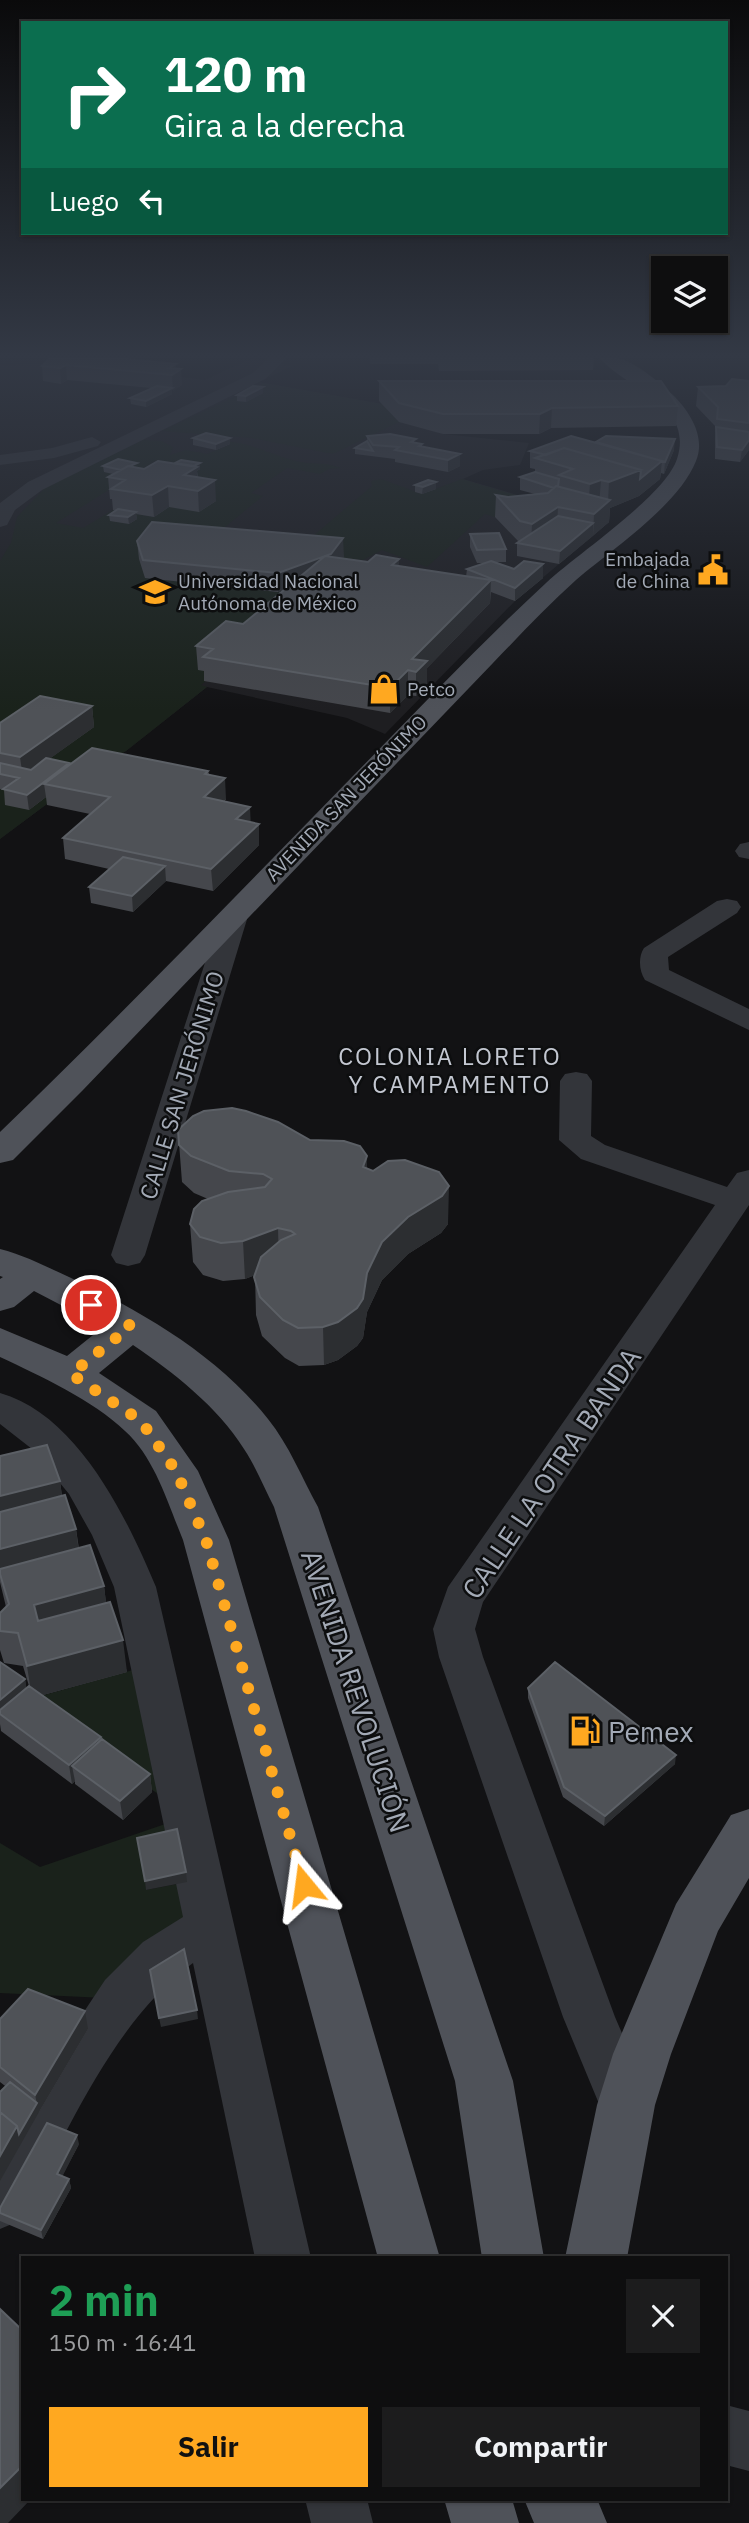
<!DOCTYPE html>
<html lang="es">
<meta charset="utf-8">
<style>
body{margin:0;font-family:"IBM Plex Sans",sans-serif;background:#1c1c1d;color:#f1f3f6;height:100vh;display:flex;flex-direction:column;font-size:26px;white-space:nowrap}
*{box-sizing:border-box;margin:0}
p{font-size:23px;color:#9b9c9e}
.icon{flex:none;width:38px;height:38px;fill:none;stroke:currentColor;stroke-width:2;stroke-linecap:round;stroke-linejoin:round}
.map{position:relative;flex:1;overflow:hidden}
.side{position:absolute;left:21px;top:2256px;width:707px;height:245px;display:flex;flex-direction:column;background:#0e0e0f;border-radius:0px;box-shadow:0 2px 5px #0004,0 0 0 2px #2e2e2f}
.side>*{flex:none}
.guide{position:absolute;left:21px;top:21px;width:707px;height:214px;border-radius:0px;box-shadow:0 2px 5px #0004,0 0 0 2px #2e2e2f;background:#0b6e4f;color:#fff;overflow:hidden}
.fabs{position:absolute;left:651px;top:256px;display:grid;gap:14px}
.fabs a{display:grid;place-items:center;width:77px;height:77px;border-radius:0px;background:#0e0e0f;box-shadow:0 2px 5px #0004,0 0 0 2px #2e2e2f;font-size:35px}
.pin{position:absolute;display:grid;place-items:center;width:60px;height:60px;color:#fff;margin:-30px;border:4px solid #fff;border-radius:50%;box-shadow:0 2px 7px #0007}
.me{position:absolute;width:77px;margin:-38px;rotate:344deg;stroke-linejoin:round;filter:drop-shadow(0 0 5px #0008)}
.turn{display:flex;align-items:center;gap:24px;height:147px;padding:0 28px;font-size:32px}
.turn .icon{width:91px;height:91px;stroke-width:2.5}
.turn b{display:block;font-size:49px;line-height:60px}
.then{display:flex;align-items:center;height:66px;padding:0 28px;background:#0003;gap:14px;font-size:26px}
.round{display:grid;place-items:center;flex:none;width:74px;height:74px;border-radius:0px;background:#1c1c1d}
.summary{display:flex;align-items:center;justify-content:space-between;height:119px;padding:0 28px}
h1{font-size:42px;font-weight:700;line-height:52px;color:#1e9e55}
.primary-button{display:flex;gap:14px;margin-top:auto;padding:14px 28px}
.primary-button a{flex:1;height:80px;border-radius:0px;background:#ffa820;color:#111;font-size:28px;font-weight:700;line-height:80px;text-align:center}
.primary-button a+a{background:#1c1c1d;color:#f1f3f6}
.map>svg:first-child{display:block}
.built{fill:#1e1e21}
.green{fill:#1a221b;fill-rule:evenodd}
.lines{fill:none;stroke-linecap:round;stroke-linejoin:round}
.minor{fill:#33353a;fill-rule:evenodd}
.major{fill:#4f5259;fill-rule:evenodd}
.wall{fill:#45474c}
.shaded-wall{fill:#2c2e31}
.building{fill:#4f5257;stroke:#5c6066;stroke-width:2}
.route{stroke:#ffa820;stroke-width:12;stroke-dasharray:0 21.6}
.labels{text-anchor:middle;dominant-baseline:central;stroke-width:5;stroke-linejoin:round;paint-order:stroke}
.far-poi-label{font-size:19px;fill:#a3aab6;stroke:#0d0e0f;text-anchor:start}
.far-street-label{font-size:19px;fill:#a3aab6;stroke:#0d0e0f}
.street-label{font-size:23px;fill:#a3aab6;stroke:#0d0e0f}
.neighbourhood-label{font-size:24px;letter-spacing:2px;fill:#c4c8d2;stroke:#0d0e0f}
.near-street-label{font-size:28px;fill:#a3aab6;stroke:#0d0e0f}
.near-poi-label{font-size:28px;fill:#a3aab6;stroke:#0d0e0f;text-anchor:start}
</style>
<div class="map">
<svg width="749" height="2523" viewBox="0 0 749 2523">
<rect width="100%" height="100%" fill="#121214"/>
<path class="built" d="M252,358l40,8 -33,16 123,22 61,30 86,9 -9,22 -37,5 -20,9 146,43 -94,79 -130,133 -38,-16 -140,-31 -81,64 -32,18 -94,70v-474l79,-2 126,17z"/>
<path class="green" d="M264,383l118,21 17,18 -66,32 -81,-16 -90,-7z
M143,440l19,1 11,6 -3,8 16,-5 21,4 22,-9 -4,-4c31,2 54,19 83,22 13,1 20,0 33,5l-12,1 -9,5 -33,-6 -36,25 12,3 -60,49 -58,33 133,14 53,-20 -130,113 6,2 -81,64 -32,18 -94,70v-50l20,4 -20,-48v-184l11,-18 6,-26 28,-29zM155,461l16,1 -12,20 -6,35 -40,-7 -30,18 -27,-5z
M381,479l41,15 40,-15 93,28 -60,10 -10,-3 -58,53 -45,-17 -19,10 -70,-7 79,-67 -1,-5z
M140,1668l30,135 -170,-126 30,22z
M174,1821l-28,69 41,-8 8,38 -90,78 -105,-5v-150l40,24z"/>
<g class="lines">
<path class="minor" d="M269,358h18l-22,21 -223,111 -27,20 -8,15 -7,2v-24l28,-21 225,-109z
M92,437l9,5 -3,4 -44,12 -54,7v-10l52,-7z
M749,842v17l-10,-2 -4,-6 5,-7z
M727,899l10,2 4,6 -4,6 -69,44 1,13 80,39v21l-104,-50c-6,-9 -7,-23 -1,-32l73,-47z
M234,908l10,2 4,6 -103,339 -5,8 -12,3 -12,-3 -5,-8 109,-339 4,-6z
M576,1072l11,2 5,7 -1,55 14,9 122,42 10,-14 12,-3v35l-266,397 -8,27 8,28 132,360 38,88 -8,18 -19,7 -19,-7 -44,-106 -124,-360 -6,-28 15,-42 267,-382 -134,-46 -22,-19 1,-59 5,-7z
M0,1393c78,22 127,125 156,194l155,671h-56l-62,-295c-81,59 -126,172 -174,258l-19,8v-80l44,-77 61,-92 38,-38 40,-25 -69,-330 -22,-52 -23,-41 -37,-45 -32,-25z
M726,2405l23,6v60l-23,-6z
M305,2499h62l6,24h-62z"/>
<path class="major" d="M600,358c6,0 15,-1 21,1 17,5 39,24 52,36 17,17 33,42 23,66 -18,45 -84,88 -120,119 -29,26 -56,55 -83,83l-410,427 -70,70 -13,3v-31c120,-116 236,-236 352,-355 64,-65 127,-132 194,-194 31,-29 119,-87 131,-124 18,-56 -52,-70 -77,-101z
M0,1249c24,6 47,18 69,28 74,35 147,77 199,142 21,26 34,59 50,88l195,574 31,177h-62l-27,-177 -181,-574c-10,-19 -18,-40 -30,-58 -27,-43 -70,-76 -111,-104l-34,28 57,38 42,60 31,69 211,718h-62l-195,-718c-15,-36 -28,-82 -58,-109 -32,-31 -85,-55 -125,-74v-29l67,28 36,-29 -69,-36 -20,16 -14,4v-32l3,-2 -3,-1z
M749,1809v69l-31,53 -47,123 -16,51 -28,153h-62l32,-153 16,-51 63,-150 55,-89z
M444,2499h68l7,24h-68z
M524,2499h73l10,24h-73z"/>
</g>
<path class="wall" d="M50,358l126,6v5l6,16 -10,5v4l-26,13 -15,-3 -1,-6 21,-10 -84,-8 -6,4 -18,-3 -1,-15z
M370,358h224l-1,12 -154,1 -1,-7h-68z
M379,381l299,25 -2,20 -125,2 -12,6h-96l-44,-12 -20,-21z
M749,381v69l-9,12 -25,-3v-20l1,-12 -20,-21 2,-19 28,-1z
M263,393l-17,9 -9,-1v-6z
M367,436l55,8v2l38,20 -12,6 -53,-10v-3l-40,-5v-6l12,-7z
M193,438l37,6 -14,6 -23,-5z
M596,443l78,7 -10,24 -3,-1 -1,6 -21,17 -29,12 -1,14 -50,42 -42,-8v-13l2,-1 -24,-25 1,-22 12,2 27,-3 -15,-4v-13l15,-5v-3l-5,-1v-17z
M175,463h25v6l-3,2 1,6 18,24 -17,11 -30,-5 -15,10 -18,-3 1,5 -8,5 -19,-3 -1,-6 7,-4 -3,-1 -1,-11h-2l-2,-22 5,-3 -9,-2 -1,-6 41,3z
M436,482v7l-14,5 -7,-2v-7z
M470,534l36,15v13h-10l18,7 29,-5v14l-28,23 -24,-9 -1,11 -63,65v17l-11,11 -8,-1 -18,18 -186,-32v-10l-6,-1 -2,-24 47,-22 42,-35 -7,3 -133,-14 -6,-19 -2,-18 207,16 -2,1 26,4 31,-3v8l67,10 1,-8 18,-6h-8l-7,-16z
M92,706l2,21 -45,32 20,6 139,6 1,3 17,25 -2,3 26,20 9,23 -46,46 -47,-10 -33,31 -42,-9 -2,-16 20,-18 -44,-10 -2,-21 27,-24 -43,-9 -1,-8 -17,13 -24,-5 -1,-15 -4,-1v-66z
M178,1130l132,10 57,29 81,55 -7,9 -33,21 -26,26 -15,32 -4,26 -6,8 -19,14 -14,5 -25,1 -14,-8 -23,-22 -6,-21 -1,-40 -10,4 -22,2 -20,-6 -10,-13 -3,-38 18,-25 -14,-6 -12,-11z
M0,1456l60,25 2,15 14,33 3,20 25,37 2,17 21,69 -84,23 58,45 49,34 2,18 -29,28 -48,-36v-3l-3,3 -71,-53 -1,-7v-62l25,17 1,9 3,-2 -6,-20 -19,-3 -4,-13v-37l6,-6 -6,-25z
M528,1688l147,76 -71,62 -41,-29 -35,-99z
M0,2019l88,10 -49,83 -39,-30z
M79,2144l-17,32 7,3 2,9 -28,51 -43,-18v-13z"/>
<path class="shaded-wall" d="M176,364v9l5,-4 1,16 -9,6 -1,-16 -3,-7z
M66,365l1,15 -6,4 -1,-16z
M263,387v6l-17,9v-6z
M172,388v6l-26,13v-6z
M552,408l-1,20 -12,6 1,-20z
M230,438v6l-14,6v-6z
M675,439l-1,11 -10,24 1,-12z
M749,440v10l-9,12 2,-12z
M460,454v12l-12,6v-12z
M662,461l-2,18 -21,17 -29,12 -1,14 -16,14 1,-22 14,-12 1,-20z
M200,463v6l-3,2 1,17 -13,1 -1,-18z
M215,480l1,21 -17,11 -1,-21z
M601,480l-2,26 -11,4 2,-26z
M436,482v7l-14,5 1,-7z
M168,486l1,21 -15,10 -2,-22z
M558,507l-1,22 -26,17 1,-22z
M136,512l1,7 -8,5 -1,-7z
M593,523v13l-34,28 1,-13z
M343,538l1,19 -13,15 -53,20v-19z
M399,559v22l-7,-16z
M543,564v14l-28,23v-13z
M491,580l-1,23 -63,65v17l-11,11v-24l-4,-13z
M408,670v25l-18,18v-25z
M92,706l2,21 -71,51 -3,-21z
M69,763l2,15 -27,6 2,13 -17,13 -2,-15z
M225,778l1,21 -21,20 -1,-22z
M250,807l1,21 -15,-9z
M259,824v21l-46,46 -2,-22z
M165,866l1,15 -33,31 -1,-16z
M367,1156v37l-4,-26z
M449,1186l-1,38 -7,9 -33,21 -26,26 -15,32 -4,26 -6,8 -19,14 -14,5 -1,-38 44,-54 15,-31 26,-25z
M278,1228l1,38 -34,13 -2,-38z
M60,1481l4,32 -64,16v-33z
M76,1529l4,32 -80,13v-25z
M104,1586l4,32 -69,19 -5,-32z
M123,1640l4,32 -95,26 -5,-32z
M25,1679l3,19 -28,16v-14z
M101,1737l2,19 -31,10 3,15 -3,3 -3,-19z
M676,1755l-1,9 -71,62 1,-10z
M150,1774l2,18 -29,28 -3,-19z
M186,1872l1,10 -41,8 -1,-9z
M197,2010l1,9 -37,8 -2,-9z
M85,2011l3,18 -49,83 -4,-17z
M37,2103l2,9 -39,69v-25l17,-30z
M77,2135l2,9 -20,39 -2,-9z
M69,2179l2,9 -28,51 -2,-9z
M23,2465v34h8l-23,24h-8v-35z"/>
<path class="building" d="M50,358h66l60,6 -7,4 12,1 -9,6 -106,-10 -6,3 -18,-2z
M732,379l17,2v42l-32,-4 1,-12 -20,-20 28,-1z
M379,381h282l17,25 -126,2 -12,6h-97l-44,-11z
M157,386l15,2 -26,13 -16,-3z
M253,386l10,1 -17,9 -9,-1z
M716,427l33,5v8l-7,10 -25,-3z
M206,433l24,5 -14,6 -23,-6z
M390,434l26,5 -5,3 11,2 -3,2 41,8 -12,6 -53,-10 4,-3 -26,-2 -6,-9z
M571,436l91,25 -22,18 1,-9 -77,-22 -18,7 -16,-4z
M606,436l69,3 -10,23 -69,-20z
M367,441l6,10 -18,-3z
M564,448l77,22 -32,12 -8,-2 -11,4 -31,-9 14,-6 -38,-11z
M118,459l19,4 -7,3h-2l-7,4 -18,-4z
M181,460l19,3 -6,3 -19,-3z
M158,461l39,6 -13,8 31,5 -17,11 -30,-5 -16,9 -41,-6 14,-9 -17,-3 20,-11 16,3z
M535,472l24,7 -1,7h-2l-2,2 -34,-11z
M428,480l8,2 -13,5 -8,-2z
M556,486l54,14 -16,14 -36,-7 -26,17 -12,-3 -24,-26 12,2 40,-4z
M118,509l18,3 -8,5 -19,-2z
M558,516l35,7 -33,28 -43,-8z
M152,522l191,16 -12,16 -53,19 -135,-13 -6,-19z
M499,533l7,16 -29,1 -7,-16z
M376,555l23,4 -7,6 99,15 -79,79 15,2 -11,11 -8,-2 -18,18 -187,-31 10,-8 -17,-3 30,-25 17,3 82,-68 43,6z
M491,561l23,8 10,-8 19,3 -28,24 -48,-19z
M40,696l52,10 -72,51 -20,-4v-30z
M92,748l116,23 -3,3 20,4 -21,19 46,10 -14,12 23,5 -48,45 -148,-31 47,-41 -66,-13z
M46,758l23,5 -42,32 -24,-6 16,-11 -19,-4v-11l31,7z
M123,857l42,9 -33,30 -43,-9z
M232,1108l14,3 32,11 32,18 34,1 16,5 7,10 -4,11 10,4 15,-10 17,-1 34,12 10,14 -7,10 -34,21 -26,25 -15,31 -4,26 -6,9 -19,14 -15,5 -25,1 -15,-8 -23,-23 -6,-20 7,-20 20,-17 14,-6 -4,-3 -13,-3 -35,13 -22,2 -21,-6 -10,-13 4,-15 8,-8 26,-9 37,-5 7,-8 -9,-5 -34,-3 -38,-15 -12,-11 -1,-15 15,-14 11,-5z
M47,1445l13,36 -60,15v-40z
M65,1495l11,34 -76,20v-37z
M90,1545l14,41 -70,19 4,16 72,-19 13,38 -96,26 -9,-33 -18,-2v-18l9,-9 -9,-30v-5z
M0,1662l25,17 -25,21z
M555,1662l121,93 -71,61 -41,-29 -36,-99z
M29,1686l72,51 -32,28 -69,-51v-4z
M102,1739l48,35 -30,27 -48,-35z
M177,1829l9,43 -41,9 -8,-43z
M184,1949l13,61 -38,8 -9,-48z
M28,1989l57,22 -50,84 -35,-28v-48z
M10,2082l27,21 -18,31 -2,-8 -17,-14v-20z
M0,2112l17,14 -17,30z
M47,2123l30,12 -20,39 12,5 -28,51 -41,-17v-5z
M0,2309l23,22v134l-23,23z"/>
<linearGradient id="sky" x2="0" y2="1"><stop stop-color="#0a0a0b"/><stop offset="0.5" stop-color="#333945"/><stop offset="1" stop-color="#333945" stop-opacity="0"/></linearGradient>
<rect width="749" height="711" fill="url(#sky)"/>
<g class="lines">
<path class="route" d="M91,1305l40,21 -60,48 70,47 35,50 30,69 98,345"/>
</g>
<defs>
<g id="civic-bare" transform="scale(2.415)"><path d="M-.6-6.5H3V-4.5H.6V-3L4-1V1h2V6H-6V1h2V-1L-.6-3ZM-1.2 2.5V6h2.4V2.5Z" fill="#ffa820" stroke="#0d0e0f" stroke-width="2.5" paint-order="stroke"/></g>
<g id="university-bare" transform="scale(2.415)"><path d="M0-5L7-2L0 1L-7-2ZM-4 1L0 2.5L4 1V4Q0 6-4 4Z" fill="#ffa820" stroke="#0d0e0f" stroke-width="2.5" paint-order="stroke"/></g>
<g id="shop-bare" transform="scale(2.415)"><path d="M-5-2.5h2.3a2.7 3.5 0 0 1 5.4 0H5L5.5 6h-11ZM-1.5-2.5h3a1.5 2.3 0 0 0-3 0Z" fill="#ffa820" stroke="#0d0e0f" stroke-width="2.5" paint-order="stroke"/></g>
<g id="fuel-bare" transform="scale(2.415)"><path d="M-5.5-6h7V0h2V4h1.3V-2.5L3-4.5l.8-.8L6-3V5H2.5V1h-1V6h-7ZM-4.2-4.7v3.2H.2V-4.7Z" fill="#ffa820" stroke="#0d0e0f" stroke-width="2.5" paint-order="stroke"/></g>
</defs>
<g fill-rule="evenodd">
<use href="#civic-bare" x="713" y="570"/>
<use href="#university-bare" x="155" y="592"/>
<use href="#shop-bare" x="384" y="689"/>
<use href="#fuel-bare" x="585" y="1731"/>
</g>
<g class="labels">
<g class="far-poi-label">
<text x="690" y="559" text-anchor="end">Embajada<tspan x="690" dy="22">de China</tspan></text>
<text x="178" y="581">Universidad Nacional<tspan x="178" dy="22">Autónoma de México</tspan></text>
<text x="407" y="689">Petco</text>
</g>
<g class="far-street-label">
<text transform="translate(346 798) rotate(-46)">AVENIDA SAN JERÓNIMO</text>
</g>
<g class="street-label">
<text transform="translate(181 1085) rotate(-73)">CALLE SAN JERÓNIMO</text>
</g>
<g class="neighbourhood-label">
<text x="450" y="1056">COLONIA LORETO<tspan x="450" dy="28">Y CAMPAMENTO</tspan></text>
</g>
<g class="near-street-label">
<text transform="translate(551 1473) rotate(-56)">CALLE LA OTRA BANDA</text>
<text transform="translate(356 1691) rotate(72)">AVENIDA REVOLUCIÓN</text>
</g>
<g class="near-poi-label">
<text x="608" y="1731">Pemex</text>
</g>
</g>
</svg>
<div class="fabs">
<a><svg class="icon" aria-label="layers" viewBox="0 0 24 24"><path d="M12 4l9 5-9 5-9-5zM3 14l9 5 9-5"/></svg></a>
</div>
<div class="pin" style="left:91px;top:1305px;background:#d93025"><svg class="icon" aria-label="arrive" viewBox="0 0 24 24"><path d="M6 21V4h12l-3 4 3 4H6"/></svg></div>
<svg class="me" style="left:304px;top:1885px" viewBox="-20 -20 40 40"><path d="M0-17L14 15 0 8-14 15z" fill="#ffa820" stroke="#fff" stroke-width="4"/></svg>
<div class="guide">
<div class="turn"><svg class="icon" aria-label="right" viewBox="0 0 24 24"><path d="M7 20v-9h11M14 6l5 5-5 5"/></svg><div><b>120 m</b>Gira a la derecha</div></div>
<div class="then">Luego<svg class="icon" aria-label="left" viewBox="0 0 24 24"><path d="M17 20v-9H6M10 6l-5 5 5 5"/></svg></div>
</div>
<section class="side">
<div class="summary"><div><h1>2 min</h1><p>150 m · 16:41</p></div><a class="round"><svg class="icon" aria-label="close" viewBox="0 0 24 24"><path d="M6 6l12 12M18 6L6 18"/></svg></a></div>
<div class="primary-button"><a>Salir</a><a>Compartir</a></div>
</section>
</div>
